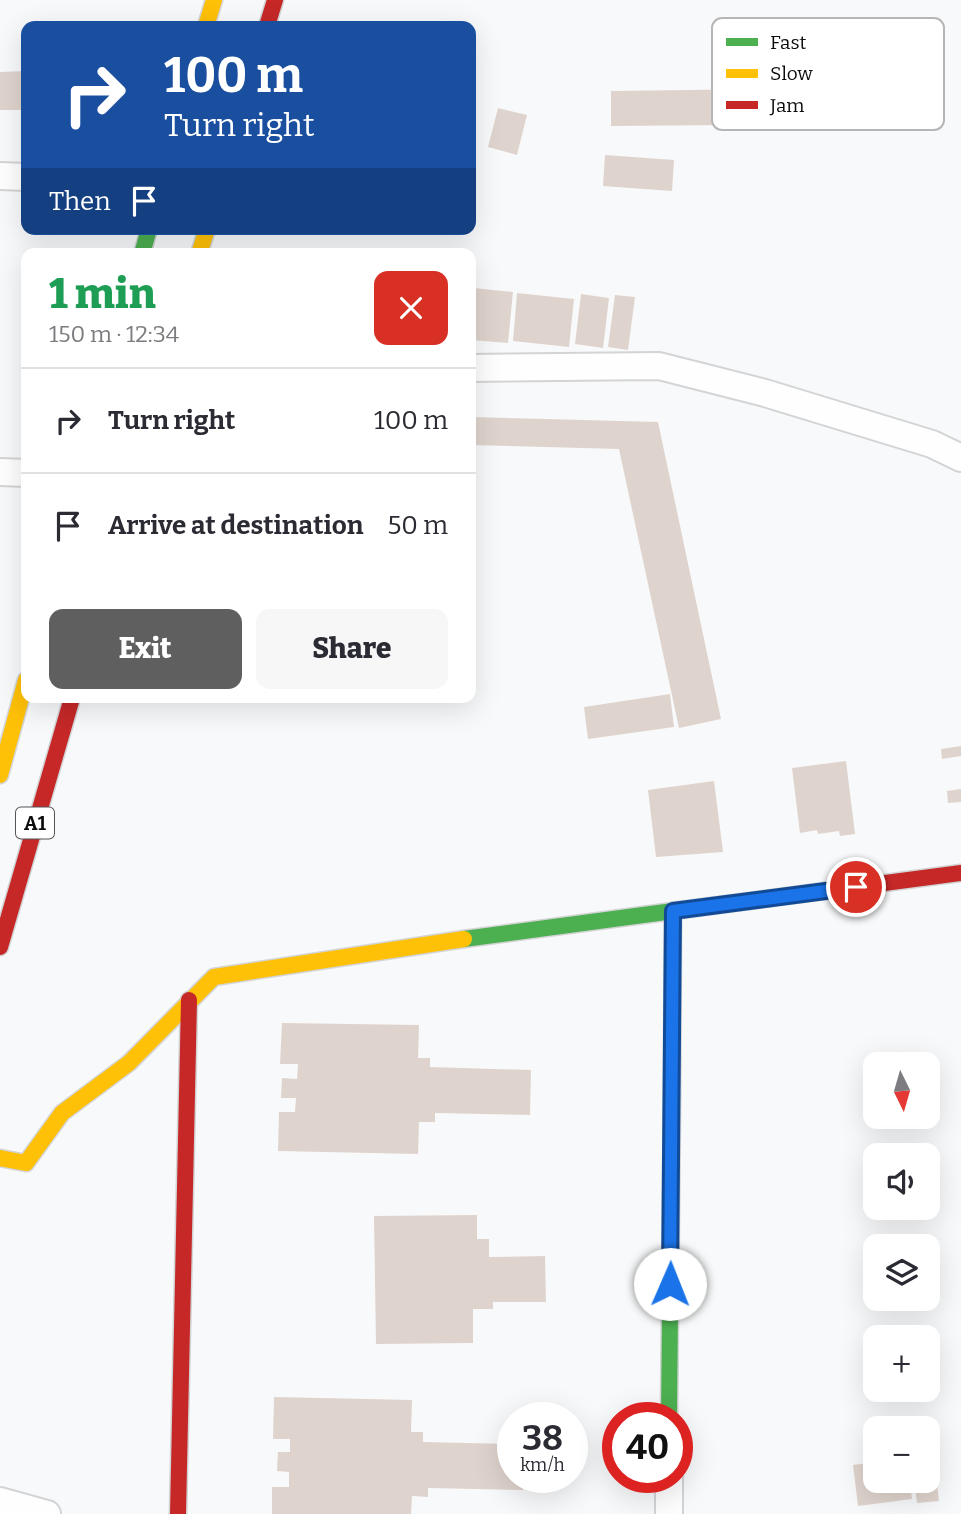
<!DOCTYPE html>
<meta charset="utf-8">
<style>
body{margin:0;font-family:Bitter,serif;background:#f7f7f7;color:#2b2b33;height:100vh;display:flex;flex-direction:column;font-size:26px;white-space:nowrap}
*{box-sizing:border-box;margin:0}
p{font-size:23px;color:#7c7c81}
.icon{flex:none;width:38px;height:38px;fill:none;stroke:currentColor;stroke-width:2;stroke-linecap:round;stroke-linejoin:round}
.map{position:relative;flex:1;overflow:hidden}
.sheet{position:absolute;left:21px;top:248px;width:455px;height:455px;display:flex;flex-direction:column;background:#fff;border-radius:14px;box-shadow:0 7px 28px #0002}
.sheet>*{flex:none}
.top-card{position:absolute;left:21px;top:21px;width:455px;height:214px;border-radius:14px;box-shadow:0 7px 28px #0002;background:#1a4fa0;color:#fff;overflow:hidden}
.needle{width:46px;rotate:175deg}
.buttons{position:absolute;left:863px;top:1052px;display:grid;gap:14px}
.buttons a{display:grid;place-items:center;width:77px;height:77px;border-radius:14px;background:#fff;box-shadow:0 7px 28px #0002;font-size:35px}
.speed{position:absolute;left:497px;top:1402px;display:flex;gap:14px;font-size:35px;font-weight:700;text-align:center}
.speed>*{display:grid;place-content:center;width:91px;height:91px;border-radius:50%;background:#fff;box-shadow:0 7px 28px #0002;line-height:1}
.speed small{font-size:18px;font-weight:400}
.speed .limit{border:10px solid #d22;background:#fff;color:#111}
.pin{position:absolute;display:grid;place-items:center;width:60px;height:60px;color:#fff;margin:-30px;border:4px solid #fff;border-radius:50%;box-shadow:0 2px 7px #0007}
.me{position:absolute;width:77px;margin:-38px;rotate:1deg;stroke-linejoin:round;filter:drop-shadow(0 0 5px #0008)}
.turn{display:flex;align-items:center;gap:24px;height:147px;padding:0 28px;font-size:32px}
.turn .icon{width:91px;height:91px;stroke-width:2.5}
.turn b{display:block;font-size:49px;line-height:60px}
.then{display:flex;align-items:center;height:66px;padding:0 28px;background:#0003;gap:14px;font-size:26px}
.round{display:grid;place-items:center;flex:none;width:74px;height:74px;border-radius:14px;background:#f7f7f7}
.summary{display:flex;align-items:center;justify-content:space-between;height:119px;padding:0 28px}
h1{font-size:42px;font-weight:800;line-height:52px;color:#1e9e55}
.primary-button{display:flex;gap:14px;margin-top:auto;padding:14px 28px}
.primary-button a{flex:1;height:80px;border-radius:14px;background:#5f5f60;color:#fff;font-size:28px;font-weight:800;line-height:80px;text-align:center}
.primary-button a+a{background:#f7f7f7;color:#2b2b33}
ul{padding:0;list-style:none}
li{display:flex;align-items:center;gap:21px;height:105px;padding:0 28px;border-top:2px solid #e1e1e2}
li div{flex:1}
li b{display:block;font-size:26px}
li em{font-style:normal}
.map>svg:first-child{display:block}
.building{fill:#dfd4cd}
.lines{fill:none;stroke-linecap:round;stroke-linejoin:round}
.street-casing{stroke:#d3d4d5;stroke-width:30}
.fast-casing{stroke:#d3d4d5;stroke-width:19}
.slow-casing{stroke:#d3d4d5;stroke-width:19}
.jam-casing{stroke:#d3d4d5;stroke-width:19}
.street{stroke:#fefefe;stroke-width:26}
.fast{stroke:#4caf50;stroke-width:16}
.slow{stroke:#ffc107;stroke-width:16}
.jam{stroke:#c62828;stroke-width:16}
.route-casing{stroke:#114b97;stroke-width:18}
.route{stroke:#1a73e8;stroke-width:12}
.labels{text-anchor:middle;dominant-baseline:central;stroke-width:7;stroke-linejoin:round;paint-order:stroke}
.shield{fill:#fff;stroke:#555556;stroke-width:2}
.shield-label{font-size:19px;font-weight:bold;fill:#0c0c0d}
.key{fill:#fff;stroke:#b6b6b6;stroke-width:2}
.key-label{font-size:19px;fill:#0c0c0d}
</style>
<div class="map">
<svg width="961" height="1514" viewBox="0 0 961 1514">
<rect width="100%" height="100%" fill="#f8f9fa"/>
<path class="building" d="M26,71v39h-26v-38z
M834,88l1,36 -224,2v-35z
M498,108l29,7 -10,40 -29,-8z
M605,155l69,5 -2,31 -69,-5z
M474,288l39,4 -5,51 -37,-3z
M517,293l57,6 -5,48 -56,-6z
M581,294l28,4 -6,50 -28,-4z
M615,295l20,2 -7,53 -20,-3z
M471,417l187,5 63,297 -42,9 -60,-279 -148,-4z
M670,694l4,33 -86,12 -4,-32z
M961,746v10l-19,3 -1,-10z
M846,761l9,73 -15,2 -1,-5 -21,3 -1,-4 -17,3 -8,-65z
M714,781l9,71 -67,5 -8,-67z
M961,789v13l-13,1 -1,-12z
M282,1023l137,2 -1,33h12v9l101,3 -1,45 -95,-2v9h-16l-1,32 -140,-3 1,-39h16l1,-14h-15l1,-20 15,1 1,-15h-18z
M477,1215v24h12v18l56,-1 1,46h-53v7h-20v34l-97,1 -2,-128z
M274,1397l138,3 -1,32h12v10l90,2v33h10v13l-95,-2v9l-16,-1 -1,18h-139v-27h17v-15l-12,-1 1,-19h12v-13h-17z
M875,1462v18h35l2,19 -54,7 -5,-41z
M935,1467l4,34 -22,2 -3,-23h14v-12z"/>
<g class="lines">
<g class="street-casing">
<path id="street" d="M0,176l26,1
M471,368l188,-2 106,27 167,51 29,14
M0,472l26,1
M0,1501l47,13
M669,1514v-37"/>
</g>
<g class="fast-casing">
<path id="fast" d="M142,254l7,-25
M464,939l209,-28
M669,1418l3,-324"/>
</g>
<g class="slow-casing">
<path id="slow" d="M206,26l8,-26
M199,254l8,-25
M0,775l26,-95
M0,1158l26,5 36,-50 67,-50 85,-86 250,-38"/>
</g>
<g class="jam-casing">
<path id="jam" d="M267,26l8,-26
M0,947l72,-249
M672,1094l1,-183 288,-38
M178,1514l11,-514"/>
</g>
<use href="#street" class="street"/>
<use href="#fast" class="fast"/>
<use href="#slow" class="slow"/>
<use href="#jam" class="jam"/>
</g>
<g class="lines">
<g class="route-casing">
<path id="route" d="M670,1284l3,-373 183,-24"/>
</g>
<use href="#route" class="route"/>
</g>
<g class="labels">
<rect class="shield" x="16" y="807.5" width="38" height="31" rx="5"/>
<g class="shield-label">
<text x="35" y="823">A1</text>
</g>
</g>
<rect x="712" y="18" width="232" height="112" rx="10" class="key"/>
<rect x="726" y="38" width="32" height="8" fill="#4caf50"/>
<rect x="726" y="69" width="32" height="9" fill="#ffc107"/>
<rect x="726" y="101" width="32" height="8" fill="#c62828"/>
<g class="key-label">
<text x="770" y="49">Fast</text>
<text x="770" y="80">Slow</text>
<text x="770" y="112">Jam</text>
</g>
</svg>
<div class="buttons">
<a><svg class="needle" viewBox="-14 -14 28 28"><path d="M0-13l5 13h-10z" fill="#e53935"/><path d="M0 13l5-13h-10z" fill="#7c7c81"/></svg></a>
<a><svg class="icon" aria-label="sound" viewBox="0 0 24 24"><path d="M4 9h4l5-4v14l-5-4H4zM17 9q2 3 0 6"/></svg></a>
<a><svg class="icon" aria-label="layers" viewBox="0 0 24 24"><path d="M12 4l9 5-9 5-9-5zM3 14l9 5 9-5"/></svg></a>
<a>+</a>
<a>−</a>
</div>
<div class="speed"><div>38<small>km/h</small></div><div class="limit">40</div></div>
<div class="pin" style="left:856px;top:887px;background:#d93025"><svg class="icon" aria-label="arrive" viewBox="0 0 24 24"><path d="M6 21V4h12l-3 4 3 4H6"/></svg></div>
<svg class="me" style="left:670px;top:1284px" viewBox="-20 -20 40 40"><circle r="19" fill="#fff"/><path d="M0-13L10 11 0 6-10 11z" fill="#1a73e8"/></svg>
<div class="top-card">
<div class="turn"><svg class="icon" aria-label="right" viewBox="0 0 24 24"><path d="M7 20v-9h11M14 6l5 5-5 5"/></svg><div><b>100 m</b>Turn right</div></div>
<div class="then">Then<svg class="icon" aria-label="arrive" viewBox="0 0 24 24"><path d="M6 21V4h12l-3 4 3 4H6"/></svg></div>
</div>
<section class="sheet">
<div class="summary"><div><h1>1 min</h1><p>150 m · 12:34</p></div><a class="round" style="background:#d93025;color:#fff"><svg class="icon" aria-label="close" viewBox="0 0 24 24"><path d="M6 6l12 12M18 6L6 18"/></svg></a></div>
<ul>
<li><svg class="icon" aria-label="right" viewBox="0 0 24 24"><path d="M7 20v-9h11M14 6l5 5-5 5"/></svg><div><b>Turn right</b></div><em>100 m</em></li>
<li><svg class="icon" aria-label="arrive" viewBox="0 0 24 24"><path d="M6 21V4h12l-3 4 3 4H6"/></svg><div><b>Arrive at destination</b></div><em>50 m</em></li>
</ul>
<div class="primary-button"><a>Exit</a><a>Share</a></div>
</section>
</div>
